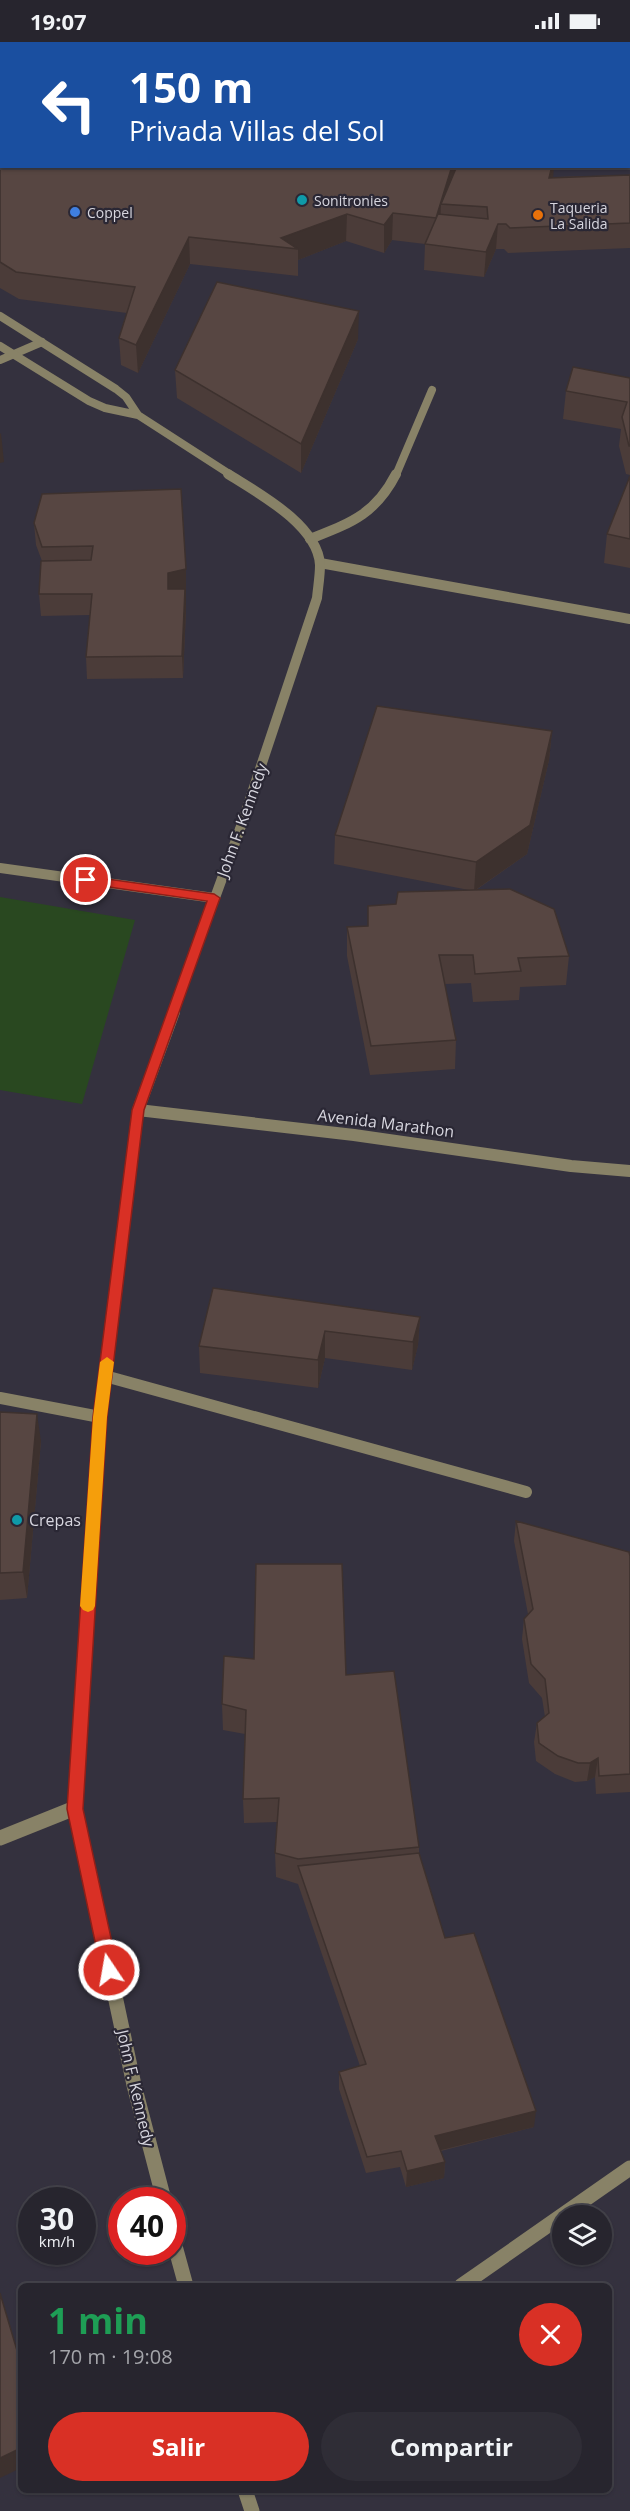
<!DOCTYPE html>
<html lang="es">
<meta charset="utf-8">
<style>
body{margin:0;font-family:"Open Sans",sans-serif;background:#2f2d36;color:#f1f3f6;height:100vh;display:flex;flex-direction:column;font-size:22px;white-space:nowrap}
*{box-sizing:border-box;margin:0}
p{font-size:20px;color:#a4a5aa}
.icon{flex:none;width:33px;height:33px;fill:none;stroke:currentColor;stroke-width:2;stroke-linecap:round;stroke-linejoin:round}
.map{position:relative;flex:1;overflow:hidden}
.sheet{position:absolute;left:18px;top:2241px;width:594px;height:210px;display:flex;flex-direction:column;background:#27252e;border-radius:9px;box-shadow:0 2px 4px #0004,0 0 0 2px #43424a}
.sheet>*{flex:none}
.top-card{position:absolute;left:0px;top:0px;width:630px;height:126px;box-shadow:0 2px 4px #0004,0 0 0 2px #43424a;background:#1a4fa0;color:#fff;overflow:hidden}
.controls{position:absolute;left:552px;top:2163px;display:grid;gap:12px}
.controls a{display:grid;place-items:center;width:60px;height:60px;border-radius:50%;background:#27252e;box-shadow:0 2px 4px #0004,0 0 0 2px #43424a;font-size:30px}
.speed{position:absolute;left:18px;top:2145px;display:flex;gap:12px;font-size:30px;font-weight:700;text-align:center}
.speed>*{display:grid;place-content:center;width:78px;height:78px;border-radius:50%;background:#27252e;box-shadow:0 2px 4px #0004,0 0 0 2px #43424a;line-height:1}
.speed small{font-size:15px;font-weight:400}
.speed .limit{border:9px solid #d22;background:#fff;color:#111}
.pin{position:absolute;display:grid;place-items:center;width:51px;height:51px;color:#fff;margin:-26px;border:3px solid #fff;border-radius:50%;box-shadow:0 2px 6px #0007}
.me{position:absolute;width:66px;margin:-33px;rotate:348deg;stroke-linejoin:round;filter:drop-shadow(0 0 4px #0008)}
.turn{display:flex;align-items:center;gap:21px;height:126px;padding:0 30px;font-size:27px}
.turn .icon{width:78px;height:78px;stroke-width:2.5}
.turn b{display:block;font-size:42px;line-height:51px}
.round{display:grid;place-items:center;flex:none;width:63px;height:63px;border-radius:32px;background:#2f2d36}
.overview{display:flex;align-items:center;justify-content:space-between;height:102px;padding:0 30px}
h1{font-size:36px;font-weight:700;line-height:45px;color:#1e9e55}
.cta{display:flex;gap:12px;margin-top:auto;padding:12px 30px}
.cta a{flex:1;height:69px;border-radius:36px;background:#d93025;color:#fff;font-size:24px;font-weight:700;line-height:69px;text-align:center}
.cta a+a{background:#2f2d36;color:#f1f3f6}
.status{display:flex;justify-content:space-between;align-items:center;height:42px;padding:0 30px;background:#27252e;direction:ltr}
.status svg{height:16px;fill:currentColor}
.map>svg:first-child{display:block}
.green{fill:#294820}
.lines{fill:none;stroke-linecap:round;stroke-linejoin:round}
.service-far2{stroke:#888267;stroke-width:8}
.service-far1{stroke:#888267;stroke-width:10}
.service{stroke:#888267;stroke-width:12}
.minor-far2{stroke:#888267;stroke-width:10}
.minor-far1{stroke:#888267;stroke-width:12}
.minor{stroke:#888267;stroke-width:15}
.tertiary-far3{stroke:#888267;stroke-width:8}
.tertiary-far2{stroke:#888267;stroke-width:10}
.tertiary-far1{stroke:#888267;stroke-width:12}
.tertiary{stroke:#888267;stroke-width:15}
.trunk{fill:#eee0a2;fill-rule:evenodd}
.wall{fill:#4b3c39}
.shaded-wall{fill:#3d312e}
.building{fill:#574642;stroke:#3d312e;stroke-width:1.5}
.route{fill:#d93025;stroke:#8d1f18;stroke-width:1.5}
.slow{fill:#f59e0b}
.culture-dot{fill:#0f9aa8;stroke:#2a2734;stroke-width:2}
.shop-dot{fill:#3f7fe0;stroke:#2a2734;stroke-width:2}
.food-dot{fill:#e8710a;stroke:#2a2734;stroke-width:2}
.labels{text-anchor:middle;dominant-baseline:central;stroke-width:4.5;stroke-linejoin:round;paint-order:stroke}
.far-poi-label{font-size:14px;fill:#d7d6df;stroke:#2a2734;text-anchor:start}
.street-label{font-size:16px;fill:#d7d6df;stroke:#2a2734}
.poi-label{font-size:16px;fill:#d7d6df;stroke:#2a2734;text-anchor:start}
</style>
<div class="status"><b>19:07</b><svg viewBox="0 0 49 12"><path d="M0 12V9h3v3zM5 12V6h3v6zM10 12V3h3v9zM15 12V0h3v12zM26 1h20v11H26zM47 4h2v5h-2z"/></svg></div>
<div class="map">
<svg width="630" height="2469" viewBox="0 0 630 2469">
<rect width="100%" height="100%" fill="#34313e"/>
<path class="green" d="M0,855l135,23 -53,184 -82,-14z"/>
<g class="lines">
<path class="service-far2" d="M628,27l2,6
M0,318l42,-18
M396,433l36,-85"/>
<path class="service-far1" d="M310,497c40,-16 65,-24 86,-65"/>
<path class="service" d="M105,1334l421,116"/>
<path class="minor-far2" d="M320,521l310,56
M0,826l214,30"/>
<path class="minor-far1" d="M138,1068l216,25 217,31 59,5
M0,1356l100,19"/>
<path class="minor" d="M0,1796l75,-30
M461,2244l169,-118"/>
<path class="tertiary-far3" d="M0,274l116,73 10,8 12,18
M0,304l89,55 16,7 33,7 93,60"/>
<path class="tertiary-far2" d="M173,971l67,-184 77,-231c1,-11 3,-22 3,-33 -2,-40 -62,-72 -92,-91"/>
<path class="tertiary-far1" d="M83,1639l17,-264 38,-307 36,-98"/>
<path class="tertiary" d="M83,1638l-8,128 59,277 30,115
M172,2193l14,51
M245,2448l7,21"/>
<path class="trunk" d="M0,34h2v7l-2,-1z
M628,78h2v6h-2z
M628,93h2v7h-2z"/>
</g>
<path class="wall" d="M0,45l2,79 551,11 77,-2v73l-122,5 -4,-4h-8l-12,28 -60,-7 1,-26 -33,-4 -8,13 -38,-12 -48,19v16l-108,-12 -52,109 -17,-8 -2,-27 8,-25 -108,-14 -19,-11z
M358,297l-57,134 -124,-75 -2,-28z
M630,336v97l-4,-1 -7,-28 2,-17 -58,-10 3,-28z
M630,434v92l-26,-5 3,-29z
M42,452l144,97h-1l1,19 -3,68 -96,1 -1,-22 4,-42 -49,1 -2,-22 3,-33 -6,-16 -2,-22z
M552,689l-3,29 -22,94 -51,36 93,66 -3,29 -46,2 -1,13 -46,2 -2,-19 -26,1 11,56 -1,29 -85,6 -23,-119v-29l20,-1 29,-22 73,-14 -135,-26 1,-29z
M420,1275l-2,28 -6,25 -87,-12 -7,30 -118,-15 -1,-27z
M0,1370l41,29 -14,157 -27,2z
M516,1479l114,35v236l-34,2 -1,-17 -8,4 -12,1 -20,-8 -19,-13 -2,-19 3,-19 8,-6 -3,-19 -13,-15 -7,-44 2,-20 4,-5 -14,-73z
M346,1633l73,172v6l26,85 89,189 -93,24 4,11 -1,16 -38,9 -6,-20 -34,6 -27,-84v-17l21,-6 -62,-182 -22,-7 -1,-24 2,-31 -33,1 -1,-24 2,-65 -22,-4 -1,-26z"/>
<path class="shaded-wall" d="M452,124h5l-16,38 -1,24 -4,-10z
M552,124h2l-1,13 -4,-1z
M393,171l-1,27 -8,13v-28z
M347,172l-1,27 -48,19v-11l-17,-11z
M498,182l-2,25 -12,28 2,-25z
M189,195l1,27 -52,109 -2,-28z
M359,269l-1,28 -57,134v-29z
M1,391l3,29 -4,1v-29z
M186,527v41l-3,68 -1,-22 -14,-67v-16z
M552,689l-3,29 -22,94 -53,37 2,-29z
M420,1275l-2,28 -6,25 1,-28z
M325,1289v27l-7,30v-28z
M37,1372l4,27 -14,157 -4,-26z
M598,1716l-3,19 -8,4 3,-18z
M536,2069l-2,16 -101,25 2,-16z
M445,2120l-1,16 -38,9 1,-16z
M21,2406v20l-21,10v-20z"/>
<path class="building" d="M0,45h2v79h450l-16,52 -43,-5 -9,12 -37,-11 -66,24 17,11 -109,-12 -53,108 -17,-7 16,-51 -119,-15 -16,-10z
M457,124h95l-3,12 81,-3v48l-120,5 -4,-4h-8l-12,28 -61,-8 13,-30 50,5 -1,-12 -46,-3z
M217,240l142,29 -58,133 -126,-74z
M573,325l57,11v68h-1l-7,-29 5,-15 -61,-11z
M630,434v63l-23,-5z
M181,447l5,80 -18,4v16h17l-3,67 -96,1 6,-63h-53l2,-33 50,-1 2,-14 -51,1 -8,-24 8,-29z
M377,664l175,25 -22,94 -54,37 -141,-27z
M510,847l44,20 15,47 -51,2 3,13 -46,3 -2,-19h-34l17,85 -85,6 -24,-119 21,-1v-20l28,-2 2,-12z
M213,1246l207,29 -7,25 -88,-11 -7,29 -119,-14z
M0,1370l37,2 -14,158 -23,1z
M516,1479l113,31 1,4v218l-31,2 -1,-18 -8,5h-12l-20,-7 -19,-13 -2,-20 12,-10 -4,-34 -14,-15 -7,-45 9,-10z
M256,1522h86l4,111 48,-4 25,176 -121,12 -23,-6 4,-55 -36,1 3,-89 -24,-6 2,-48 30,3z
M419,1811l26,85 29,-5 62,178 -101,25 10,26 -38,9 -6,-20 -34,6 -28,-85 27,-8 -68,-198z
M0,2251l21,71v84l-21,10z"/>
<path class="route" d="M86,834l128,18 6,4 -76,212 -37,307 -24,392 35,161 -3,5 -6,3 -6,-3 -2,-5 -34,-161 26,-392 39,-307 75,-209 -126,-18v-6z"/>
<path class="slow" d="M107,1315l7,5 -7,55 -12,189 -2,4 -5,2 -5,-2 -3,-4 13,-189 7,-55z"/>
<g class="culture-dot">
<circle cx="302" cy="158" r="6"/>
<circle cx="17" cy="1478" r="6"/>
</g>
<circle class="shop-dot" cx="75" cy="170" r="6"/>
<circle class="food-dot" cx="538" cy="173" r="6"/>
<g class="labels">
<g class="far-poi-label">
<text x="314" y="158">Sonitronies</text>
<text x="550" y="165">Taqueria<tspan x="550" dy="16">La Salida</tspan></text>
<text x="87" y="170">Coppel</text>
</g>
<g class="street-label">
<text transform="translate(242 778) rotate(-70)">John F. Kennedy</text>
<text transform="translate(386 1081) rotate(7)">Avenida Marathon</text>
<text transform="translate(136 2046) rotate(77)">John F. Kennedy</text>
</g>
<g class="poi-label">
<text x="29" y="1478">Crepas</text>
</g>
</g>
</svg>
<div class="controls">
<a><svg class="icon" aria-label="layers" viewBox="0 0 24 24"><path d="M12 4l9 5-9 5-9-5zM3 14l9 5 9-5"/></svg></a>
</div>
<div class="speed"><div>30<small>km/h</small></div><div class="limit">40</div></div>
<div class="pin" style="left:86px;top:838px;background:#d93025"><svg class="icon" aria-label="arrive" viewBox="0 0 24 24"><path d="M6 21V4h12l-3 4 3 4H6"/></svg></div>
<svg class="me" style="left:109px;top:1928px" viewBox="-20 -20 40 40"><circle r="17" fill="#d93025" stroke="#fff" stroke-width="3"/><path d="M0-11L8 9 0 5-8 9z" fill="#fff"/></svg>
<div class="top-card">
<div class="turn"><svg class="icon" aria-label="left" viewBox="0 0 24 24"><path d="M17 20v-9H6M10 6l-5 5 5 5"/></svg><div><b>150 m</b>Privada Villas del Sol</div></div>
</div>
<section class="sheet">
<div class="overview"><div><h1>1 min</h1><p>170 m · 19:08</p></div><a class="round" style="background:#d93025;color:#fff"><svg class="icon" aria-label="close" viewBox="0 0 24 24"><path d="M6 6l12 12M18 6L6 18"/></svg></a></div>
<div class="cta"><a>Salir</a><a>Compartir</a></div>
</section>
</div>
